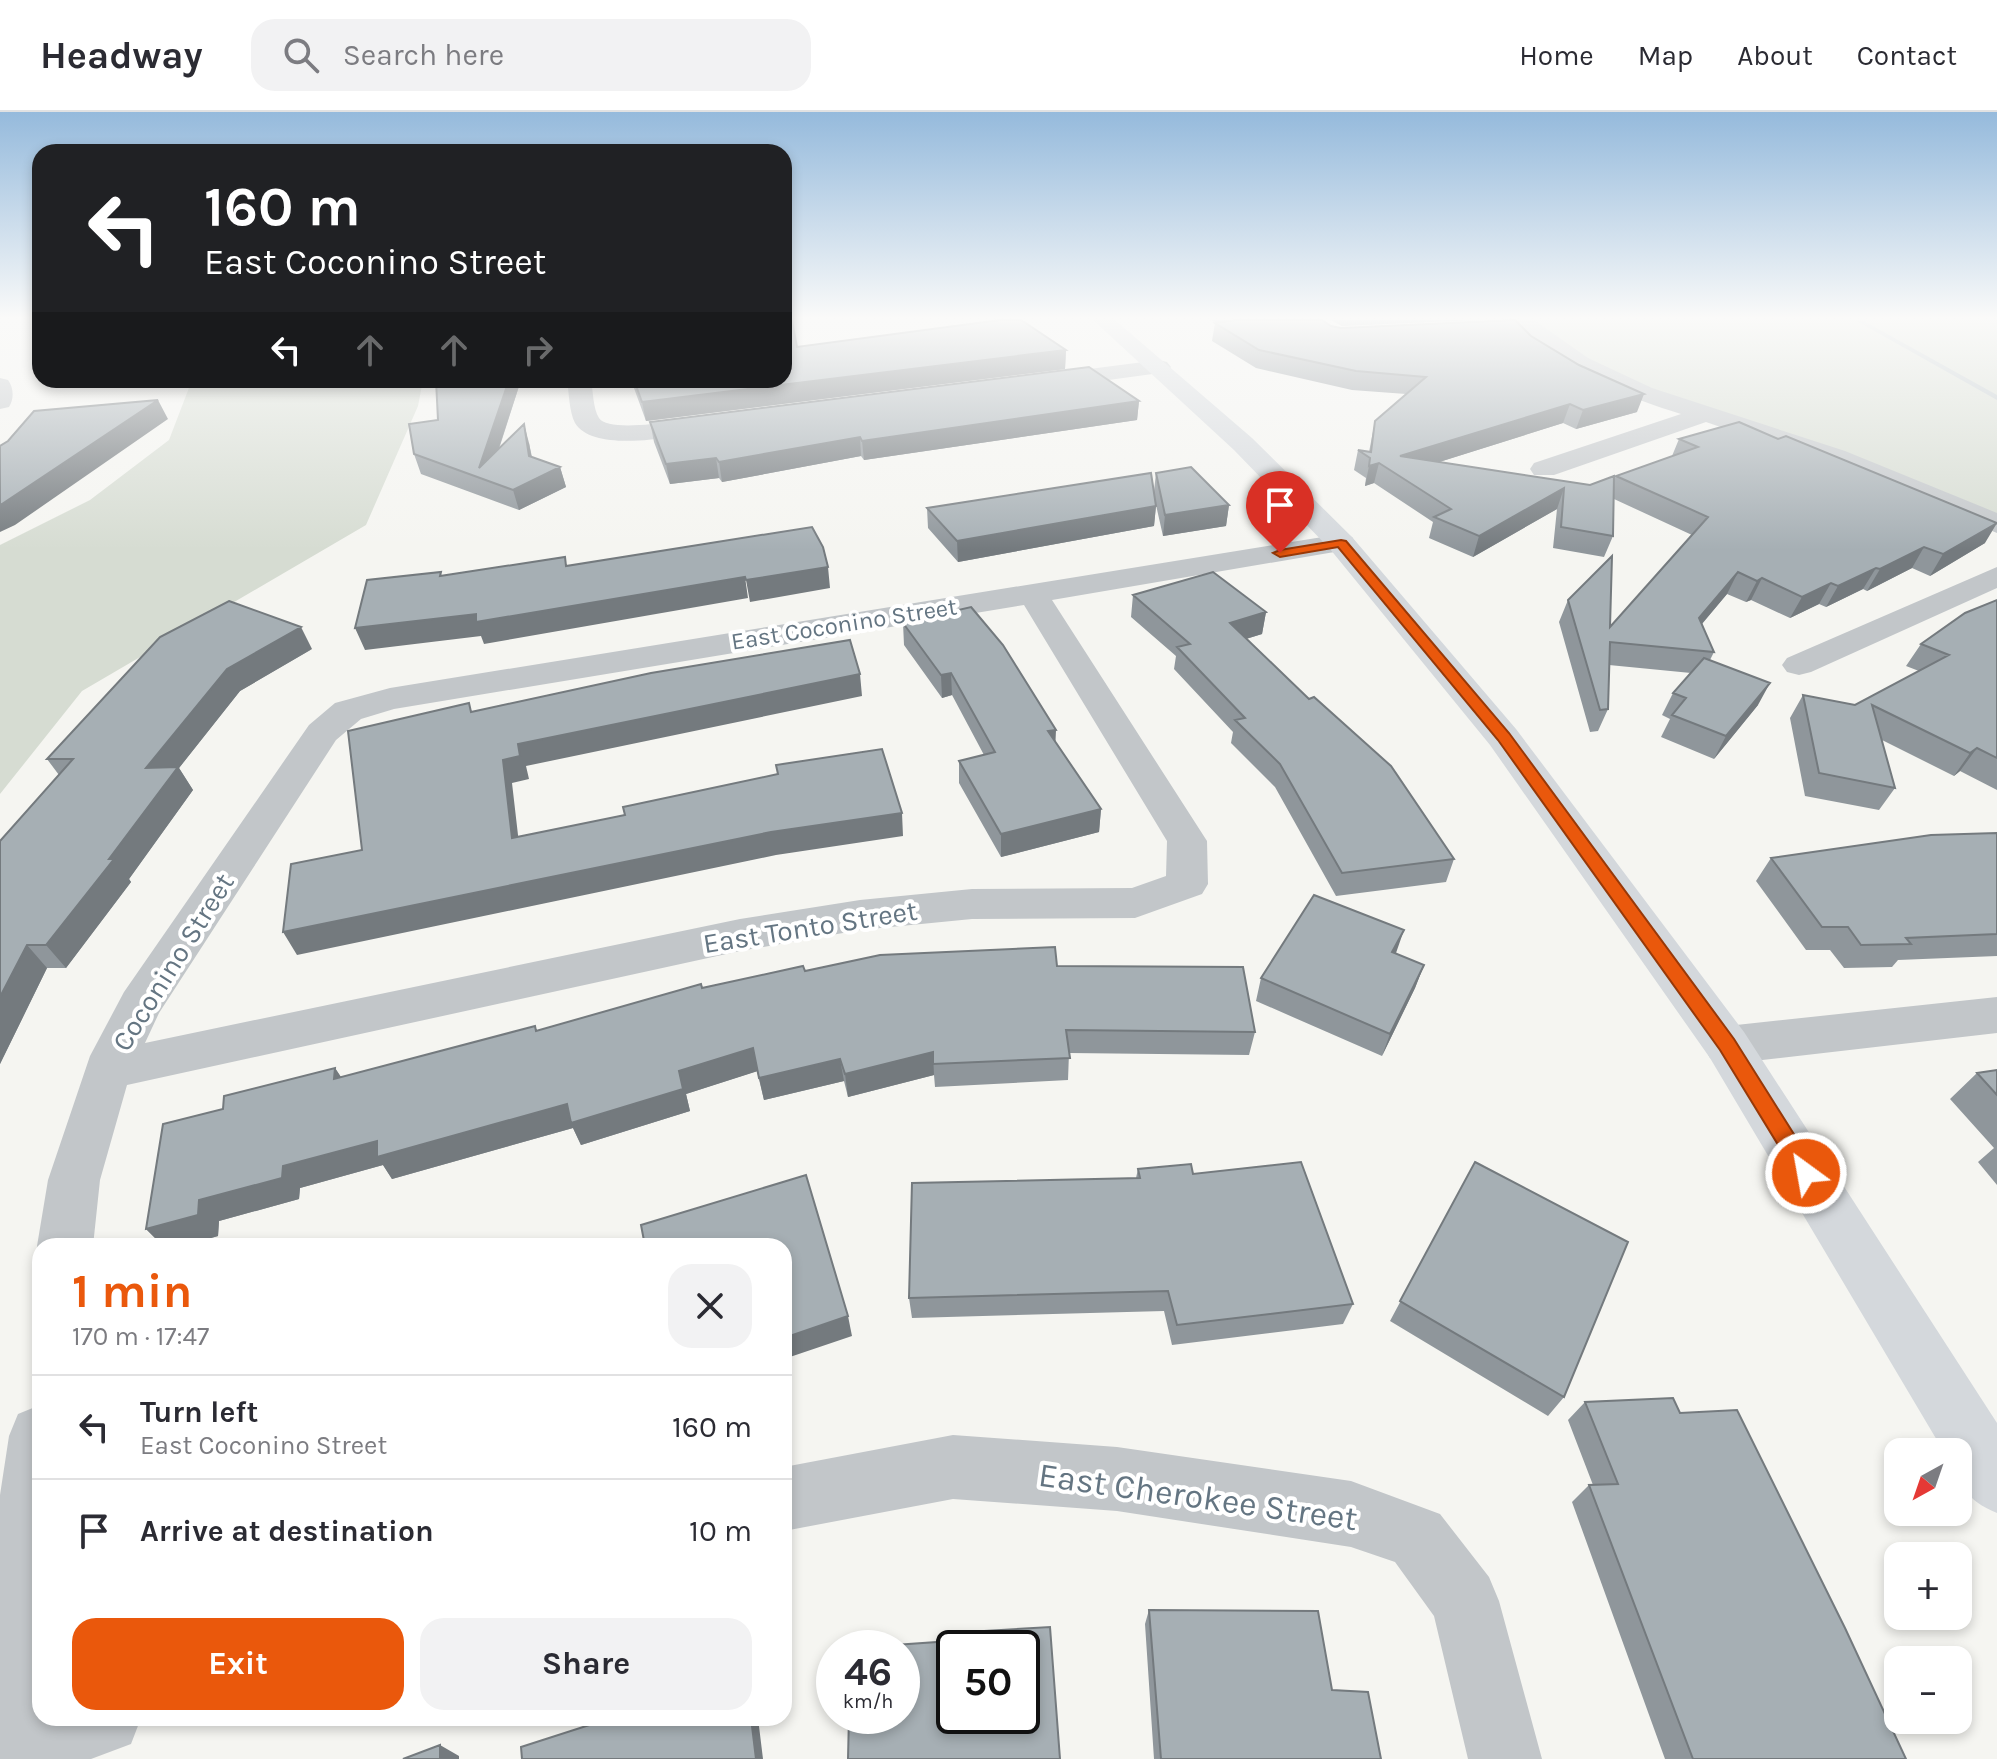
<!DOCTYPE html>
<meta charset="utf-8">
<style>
body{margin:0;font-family:Karla,sans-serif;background:#f2f2f3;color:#2b2b33;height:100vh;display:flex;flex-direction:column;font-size:30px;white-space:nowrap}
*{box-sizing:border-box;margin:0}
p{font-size:26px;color:#7c7c81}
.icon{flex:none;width:44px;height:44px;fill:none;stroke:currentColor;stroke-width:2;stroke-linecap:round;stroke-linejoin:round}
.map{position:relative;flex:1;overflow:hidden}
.side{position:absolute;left:32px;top:1126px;width:760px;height:488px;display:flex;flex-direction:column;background:#fff;border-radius:24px;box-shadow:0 4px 12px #0003}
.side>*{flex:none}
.top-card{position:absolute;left:32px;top:32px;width:760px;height:244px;border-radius:24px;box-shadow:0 4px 12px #0003;background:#202124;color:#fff;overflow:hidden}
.needle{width:52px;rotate:220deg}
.controls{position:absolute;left:1884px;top:1326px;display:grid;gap:16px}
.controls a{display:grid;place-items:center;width:88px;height:88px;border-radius:16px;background:#fff;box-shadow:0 4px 12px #0003;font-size:40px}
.speed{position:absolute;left:816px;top:1518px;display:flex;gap:16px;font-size:40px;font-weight:700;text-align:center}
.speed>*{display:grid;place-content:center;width:104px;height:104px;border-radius:50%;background:#fff;box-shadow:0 4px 12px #0003;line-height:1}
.speed small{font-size:20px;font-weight:400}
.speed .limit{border:4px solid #111;border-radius:12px;background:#fff;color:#111}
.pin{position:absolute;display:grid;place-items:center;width:68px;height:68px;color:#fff;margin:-82px -34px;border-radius:50% 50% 50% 0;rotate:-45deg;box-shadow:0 0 8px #0007}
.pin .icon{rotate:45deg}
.me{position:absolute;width:88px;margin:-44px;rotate:328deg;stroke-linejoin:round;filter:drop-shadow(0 0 6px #0008)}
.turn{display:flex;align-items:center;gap:28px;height:168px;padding:0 40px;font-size:36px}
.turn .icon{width:104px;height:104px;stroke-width:2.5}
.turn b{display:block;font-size:56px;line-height:68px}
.lanes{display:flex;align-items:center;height:76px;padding:0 40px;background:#0003;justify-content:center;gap:40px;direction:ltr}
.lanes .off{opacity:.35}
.round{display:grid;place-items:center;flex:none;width:84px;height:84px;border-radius:24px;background:#f2f2f3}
.summary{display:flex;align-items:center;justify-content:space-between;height:136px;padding:0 40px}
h1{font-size:48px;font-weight:700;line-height:60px;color:#ea580c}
.cta{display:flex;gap:16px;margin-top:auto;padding:16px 40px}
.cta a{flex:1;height:92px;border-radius:24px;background:#ea580c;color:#fff;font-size:32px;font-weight:700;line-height:92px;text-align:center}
.cta a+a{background:#f2f2f3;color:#2b2b33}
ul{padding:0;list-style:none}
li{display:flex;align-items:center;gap:24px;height:104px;padding:0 40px;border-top:2px solid #e1e1e2}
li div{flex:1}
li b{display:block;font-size:30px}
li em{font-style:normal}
header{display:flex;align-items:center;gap:48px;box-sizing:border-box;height:112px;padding:0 40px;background:#fff;border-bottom:2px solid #e1e1e2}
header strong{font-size:38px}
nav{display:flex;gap:44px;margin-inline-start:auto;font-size:28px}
.search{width:560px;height:72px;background:#f2f2f3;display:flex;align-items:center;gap:20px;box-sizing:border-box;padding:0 28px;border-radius:24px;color:#7c7c81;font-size:30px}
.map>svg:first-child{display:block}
.green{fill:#d6dcd2}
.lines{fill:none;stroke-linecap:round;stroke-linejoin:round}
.stream{fill:#bac4c9;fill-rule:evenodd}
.minor{fill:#c2c6c9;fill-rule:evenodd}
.major{fill:#d4d8dc;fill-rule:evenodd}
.wall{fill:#8f969b}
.shaded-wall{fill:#747a7e}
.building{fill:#a6afb4;stroke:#747a7e;stroke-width:2;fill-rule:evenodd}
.route{fill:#ea580c;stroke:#983908;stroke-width:2}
.labels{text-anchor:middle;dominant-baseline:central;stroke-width:8;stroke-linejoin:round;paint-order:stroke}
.far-street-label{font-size:24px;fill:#647582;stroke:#fff}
.street-label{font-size:28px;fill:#647582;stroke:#fff}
.near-street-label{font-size:34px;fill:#647582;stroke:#fff}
</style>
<header>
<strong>Headway</strong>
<div class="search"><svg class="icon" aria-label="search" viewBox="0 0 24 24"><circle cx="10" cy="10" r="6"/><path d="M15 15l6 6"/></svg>Search here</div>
<nav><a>Home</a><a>Map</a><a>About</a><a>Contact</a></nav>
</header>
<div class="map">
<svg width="1997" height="1647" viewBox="0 0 1997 1647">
<rect width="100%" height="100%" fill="#f5f5f1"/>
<path class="green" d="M1521,208h476v204l-294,-109 -161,-75z
M192,268h231l-5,26 -52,119 -284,166 -82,103v-249l90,-45 79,-60z"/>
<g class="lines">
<path class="stream" d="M1855,208h7l135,75v5z"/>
<path class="minor" d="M1510,208h24l54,38 64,30 193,63 135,55 17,7v20l-143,-60 -148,-51 -152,53h-20l-4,-6 4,-6 147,-49c-54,-17 -136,-47 -171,-94z
M1159,248l8,2 4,5 -4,5 -124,17 -8,-2 -4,-5 4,-5 8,-2z
M0,266l8,2c6,8 6,19 1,27l-9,2z
M567,268h24c2,10 2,29 8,38 11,17 94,0 113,-3l9,3 4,5 -4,5 -9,3c-32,4 -117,24 -137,-8 -6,-11 -6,-31 -8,-43z
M1341,422l11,3 4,6 -4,6 -300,51 155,241 1,43 -6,10 -67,24 -163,1 -112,11 -120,21 -613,134 -27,95 -7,66h-53v6l-3,-6 11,-66 42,-124 34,-64 185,-267 26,-22 55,-15zM1024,493l143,236 -1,35 -34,12 -160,1 -112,11 -120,19 -595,124 14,-30 177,-273 25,-21 33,-10z
M1997,455v21l-186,84 -12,3 -12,-3 -5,-7 5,-7z
M1997,885v36l-270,31 -17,-6 -7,-13 7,-13 17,-6z
M40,1293v313h101l-10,26 -40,15h-91v-264l9,-59 9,-22z
M953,1323l164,12 234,34 89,33 49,63 10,24 43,158h-74l-34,-143 -39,-54 -44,-15 -234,-36 -164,-12 -169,32v-64z"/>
<path class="major" d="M1093,208h22l137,118 100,99 164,192 228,303 253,391v90c-31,-13 -39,-27 -39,-61h-14l-234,-394 -220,-313 -160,-196 -96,-99z"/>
</g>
<path class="wall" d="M1210,208h112l9,6 10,2 190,8 106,76 -61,17 -13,-6 -124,39 151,23 24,-6 2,-3 56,-20 7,-17 306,104 -55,33 -18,-8 -45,23 -4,-2 -37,18 -7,-3 -29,14 -39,-18 -5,2 -19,-8 -25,30 12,28 -4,8 48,45 -44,54 -53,-22 9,-18 -8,-4 11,-22 18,-20 -82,-8 -1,44 -10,22 -8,1 -31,-110 9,-22 42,27 82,-92 -78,-36 -1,37 -9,21 -51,-9 4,-39 -84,48 -44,-19 4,-16 -59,-39 -9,3 1,-8 -12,-8 4,-20 11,2 6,-31 31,-27 -54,-4 -96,-22 -44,-27 3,-18h2z
M1330,208h150l-138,6z
M797,235l269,3 -1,19 -419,52 -15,-41h153z
M436,268h85l-22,69 30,-6 3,14 28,10 6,20 -47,23 -98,-36 -7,-20 24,-34z
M1139,289l-2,19 -273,40 -3,-4 -139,26 -3,-4 -49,6 -16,-42 -4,-20z
M1156,361l73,32 -3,21 -63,10 -7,-31 -2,21 -196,36 -30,-34 -1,-20 227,-17z
M1133,483l133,17 -4,22 -16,5 208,220 -8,23 -110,14 -61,-109 -44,-44 2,-11 -59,-63 2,-13 -45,-39z
M1997,488v190l-37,-19 -6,5 -72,-36 13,48 -16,22 -74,-14 -15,-78 13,-23 52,10 64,-34 -13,-5 15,-22z
M903,511l153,120 45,66 -2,23 -98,25 -42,-74v-22l25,-6 -32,-60 -10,3 -38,-53z
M312,537l-72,42 -61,77 14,22 -64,89 2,3 -65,86h-19l-47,96v-223l59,-66 -12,-16z
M1997,721v123l-99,4 -6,7 -48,1 -14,-18h-24l-50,-69 15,-23z
M1424,853l-9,23 -33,68 -126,-55 5,-23z
M1057,854l198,66 -6,23 -180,-2 -1,27 -133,7 -1,-12 -86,22 -4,-16 -80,19 -7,-29 -71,23 4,17 -109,34 -8,-17 -181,51 -9,-14 -83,23 -1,11 -80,22 -1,15 -35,10h-20l-17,-17 77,-120 112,-41 6,9 196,-46 165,-43 103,-17z
M1997,958v115l-19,-23 16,-14 -44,-49 27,-26z
M1475,1050l89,235 -16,19 -158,-95z
M1138,1057l55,5 160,130 -10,20 -171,21 -8,-34 -252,7 -3,-20 227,-120z
M1585,1290l95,11 226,346h-241l-93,-257 17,-17h4l-25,-65z
M1149,1498l183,80 49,69h-227l-9,-135z"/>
<path class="shaded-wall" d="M1066,238l-1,19 -419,52 -4,-19z
M53,268h15l-13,4z
M509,268h12l-33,101 -9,-13z
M1644,282l-7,18 -61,17 7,-19z
M158,288l10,19 -153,106 -15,7v-27z
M1139,289l-2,19 -273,40 -2,-19z
M1570,292l-7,19 -165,52 2,-19z
M524,312l5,19 6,33 -6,-20z
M860,325l1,19 -139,26 -3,-20z
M716,346l3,20 -49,6 -4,-20z
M1379,351l-5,20 -9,3 4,-20z
M560,355l6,20 -47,23 -6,-20z
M1564,376l-7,21 -84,48 6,-21z
M1229,393l-3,21 -63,10 2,-21z
M1156,394l-2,20 -196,36 -1,-21z
M1997,411l-12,20 -55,33 13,-22z
M1924,435l-12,21 -45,23 13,-22z
M828,455l2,21 -80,14 -4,-22z
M1876,456l-13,21 -37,18 12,-21z
M1738,460l-11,22 -38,45 10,-21z
M745,465l3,21 -264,46 -3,-8 -116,14 -10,-22z
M1762,466l-11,22 -5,2 11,-21z
M1831,471l-12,21 -29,14 12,-21z
M1266,500l-4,22 -36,11 4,-22z
M301,515l11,22 -72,42 -61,77 14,22 -64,89 2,3 -65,86 -20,-23 63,-86 37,-91 81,-99z
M951,561l1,22 -10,3 -1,-23z
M860,562l2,22 -336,70 3,13 -17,4 9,78 -9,-23 -9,-78 15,-16z
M1770,571l-12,22 -44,54 12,-23z
M1056,618l-1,22 -7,-21z
M1977,636l-17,23 -6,5 16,-23z
M1101,697l-2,23 -98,25v-23z
M902,701l1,23 -127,19 -479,100 -14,-23 488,-100z
M1404,818l-8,23 -12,22 8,-23z
M27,833l20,23 -47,96v-67z
M1424,853l-9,23 -33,68 8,-22z
M753,936l5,23 -72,23 4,17 -109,34 -8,-17 -181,51 -9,-14 -83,23 -1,11 -80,22 -1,15 -35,10h-20l-17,-17 53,-29 84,-34 94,-25 302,-70z
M933,940l1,23 -86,22 -3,-23z
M840,947l4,22 -80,19 -5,-22z
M335,956l15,23 -16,-12z
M848,1204l4,20 -68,23v-21z
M751,1606h7l5,41h-7z
M440,1633l19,11v3h-19z"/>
<path class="building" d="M784,208h8l5,27 203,-27h21l45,30 -424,52 -8,-22h150z
M1236,208h86l9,6 10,2 174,-8 16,16 48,29 65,29 -61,16 -13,-6 -170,52 190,29 24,-9 -1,60 -52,-9 3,-39 -85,48 -45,-19 17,-8 -72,-46 -10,3 1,-8 -12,-8 13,2 4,-31 51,-44 -70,-6 -97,-21 -44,-27z
M1089,255l50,34 -277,40 -2,-4 -141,25 -3,-4 -50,6 -16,-42z
M436,268h73l-30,88 45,-44 5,32 31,11 -47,23 -99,-36 -5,-30 29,-4z
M158,288l-156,104 -2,1v-59l8,-5 26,-30z
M1739,310l39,17 8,-3 211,87 -54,31 -19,-7 -44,22 -4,-1 -38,18 -7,-3 -29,14 -40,-19 -5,3 -19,-9 -39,46 15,34 -104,-10 -2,67 -8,1 -32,-110 44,-44 -2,71 98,-110 -92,-41 82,-29 -19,-8z
M1191,355l38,38 -64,10 -9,-42z
M1151,361l5,33 -199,35 -30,-33z
M812,415l11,20 5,20 -82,13 -1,-3 -269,45v-8l-121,14 12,-48 74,-8 -1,4 125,-19 1,9z
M1213,460l53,40 -36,11 79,76 5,-2 77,69 63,93 -112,14 -62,-109 -45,-44 10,-2 -68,-71 13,-3 -57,-49z
M1997,488v158l-20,-10 -7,5 -98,-48 23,83 -76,-15 -16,-78 52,10 94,-50 -28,-11 44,-31z
M229,489l72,26 -74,42 -81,99 32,-1 -69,92h5l-68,86h-19l-27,52v-156l73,-82h-26l113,-122z
M971,495l32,38 53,85 -8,1 53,78 -100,25 -42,-73 36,-9 -44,-79 -10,2 -38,-52z
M850,528l10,34 -342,70 2,12 -17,4 9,78 113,-23 -2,-8 155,-33 -2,-9 106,-16 20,64 -131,19 -488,100 8,-68 71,-14 -14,-119 121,-28 2,9 180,-39z
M1704,546l66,25 -44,53 -54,-21 14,-17 -13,-5z
M1997,721v101l-91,4 5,6 -50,1 -13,-18h-26l-51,-69 160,-23z
M1314,783l90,35 -12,22 32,13 -34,69 -129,-56z
M1055,835l2,19 186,1 12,65 -189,-2 4,28 -137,6v-12l-88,22 -5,-15 -81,19 -6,-30 -74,23 4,18 -112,34 -4,-19 -190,53v-16l-94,25 -1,12 -83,22 -1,15 -52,14 17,-105 60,-15 1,-13 111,-28 -1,11 201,-53 1,5 165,-47 1,4 101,-22 2,5 75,-16z
M1997,958v25l-20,-22z
M1301,1050l52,142 -176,21 -9,-34 -259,7 3,-115 228,-5 -2,-9 53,-5 2,10z
M1475,1050l153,80 -64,155 -164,-96z
M806,1063l42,141 -64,22v-92h-139l-4,-21z
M1673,1286l7,15 57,-3 108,218 61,131h-213l-104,-274 29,-1 -33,-82z
M1149,1498l169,1 14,79 36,2 13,67h-220z
M1050,1515l10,132h-212l1,-43h53v-68h-51l100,-7v-8zM954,1536h68v68h-68z
M611,1606h140l5,41h-234l-1,-12z
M440,1633v14h-37z"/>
<linearGradient id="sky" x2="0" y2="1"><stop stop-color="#95badc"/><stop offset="0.47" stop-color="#fafaf9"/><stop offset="1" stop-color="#fafaf9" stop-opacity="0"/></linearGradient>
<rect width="1997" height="438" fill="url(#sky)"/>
<path class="route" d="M1341,428l5,1 163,192 225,306 80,127 3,7 -3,6 -8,3 -7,-3 -79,-129 -222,-310 -160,-193 -58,10 -7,-4 7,-3z"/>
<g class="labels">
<g class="far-street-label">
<text transform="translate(844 512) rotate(-9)">East Coconino Street</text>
</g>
<g class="street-label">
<text transform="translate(810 815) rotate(-9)">East Tonto Street</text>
<text transform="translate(173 850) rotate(-58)">Coconino Street</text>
</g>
<g class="near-street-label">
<text transform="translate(1198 1385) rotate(8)">East Cherokee Street</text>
</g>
</g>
</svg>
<div class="controls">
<a><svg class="needle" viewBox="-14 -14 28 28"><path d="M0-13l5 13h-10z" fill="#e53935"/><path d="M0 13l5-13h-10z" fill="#7c7c81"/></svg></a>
<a>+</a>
<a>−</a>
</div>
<div class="speed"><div>46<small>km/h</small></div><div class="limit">50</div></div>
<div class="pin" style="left:1280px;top:441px;background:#d93025"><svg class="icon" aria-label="arrive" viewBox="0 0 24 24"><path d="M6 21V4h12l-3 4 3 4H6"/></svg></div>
<svg class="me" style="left:1806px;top:1061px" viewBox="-20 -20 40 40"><circle r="17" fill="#ea580c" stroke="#fff" stroke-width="3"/><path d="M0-11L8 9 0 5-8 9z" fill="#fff"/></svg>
<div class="top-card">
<div class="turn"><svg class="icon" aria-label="left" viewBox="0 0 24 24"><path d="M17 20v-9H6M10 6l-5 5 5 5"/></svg><div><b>160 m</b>East Coconino Street</div></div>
<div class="lanes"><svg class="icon" aria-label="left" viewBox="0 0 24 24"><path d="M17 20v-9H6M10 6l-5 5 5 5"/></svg><svg class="icon off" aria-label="ahead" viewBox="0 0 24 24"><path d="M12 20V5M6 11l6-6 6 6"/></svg><svg class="icon off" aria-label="ahead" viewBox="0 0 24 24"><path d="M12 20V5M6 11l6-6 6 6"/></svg><svg class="icon off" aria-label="right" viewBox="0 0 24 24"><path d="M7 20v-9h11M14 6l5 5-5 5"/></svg></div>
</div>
<section class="side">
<div class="summary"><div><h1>1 min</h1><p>170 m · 17:47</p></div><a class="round"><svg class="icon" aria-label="close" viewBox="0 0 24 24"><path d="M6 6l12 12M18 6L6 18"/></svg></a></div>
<ul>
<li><svg class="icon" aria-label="left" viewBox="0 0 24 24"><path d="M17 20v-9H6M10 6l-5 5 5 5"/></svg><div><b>Turn left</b><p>East Coconino Street</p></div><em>160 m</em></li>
<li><svg class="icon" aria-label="arrive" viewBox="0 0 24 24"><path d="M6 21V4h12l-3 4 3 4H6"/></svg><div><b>Arrive at destination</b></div><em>10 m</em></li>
</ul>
<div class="cta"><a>Exit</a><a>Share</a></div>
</section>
</div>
